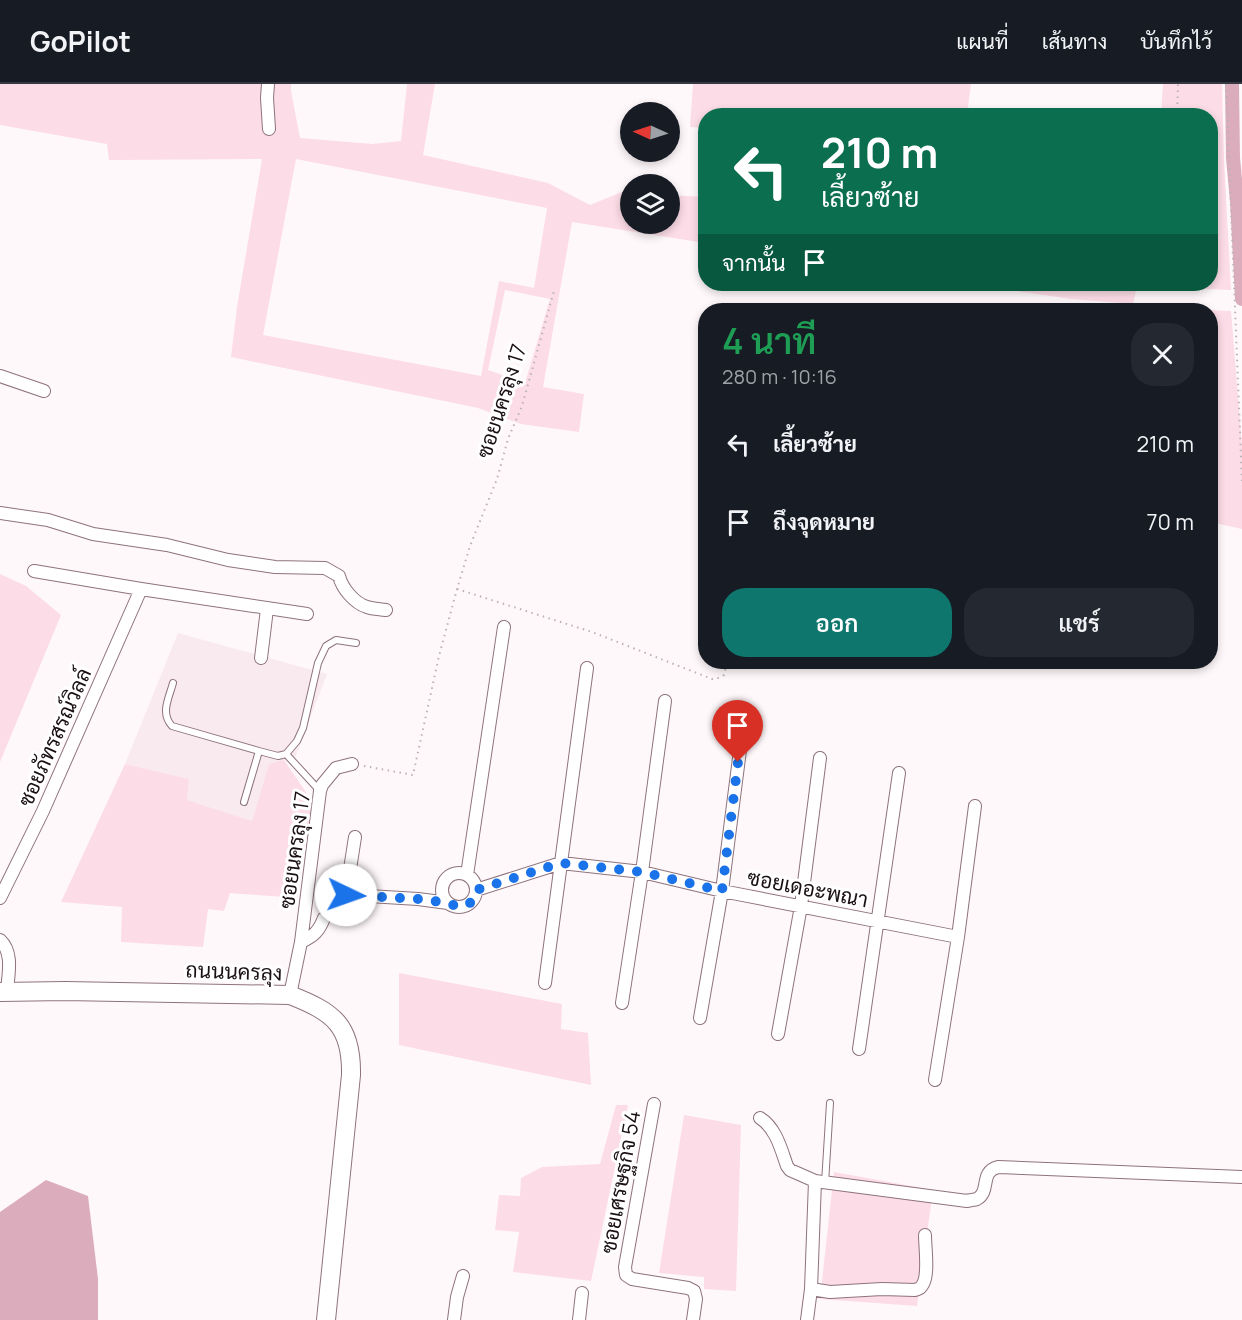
<!DOCTYPE html>
<html lang="th">
<meta charset="utf-8">
<style>
body{margin:0;font-family:Manrope,Sarabun,sans-serif;background:#242831;color:#f1f3f6;height:100vh;display:flex;flex-direction:column;font-size:22px;white-space:nowrap}
*{box-sizing:border-box;margin:0}
p{font-size:20px;color:#9ea1a6}
.icon{flex:none;width:33px;height:33px;fill:none;stroke:currentColor;stroke-width:2;stroke-linecap:round;stroke-linejoin:round}
.map{position:relative;flex:1;overflow:hidden}
.drawer{position:absolute;left:698px;top:219px;width:520px;height:366px;display:flex;flex-direction:column;background:#171b24;border-radius:24px;box-shadow:0 3px 9px #0003}
.drawer>*{flex:none}
.guide{position:absolute;left:698px;top:24px;width:520px;height:183px;border-radius:24px;box-shadow:0 3px 9px #0003;background:#0b6e4f;color:#fff;overflow:hidden}
.needle{width:39px;rotate:273deg}
.fabs{position:absolute;left:620px;top:18px;display:grid;gap:12px}
.fabs a{display:grid;place-items:center;width:60px;height:60px;border-radius:50%;background:#171b24;box-shadow:0 3px 9px #0003;font-size:30px}
.pin{position:absolute;display:grid;place-items:center;width:51px;height:51px;color:#fff;margin:-62px -26px;border-radius:50% 50% 50% 0;rotate:-45deg;box-shadow:0 0 6px #0007}
.pin .icon{rotate:45deg}
.me{position:absolute;width:66px;margin:-33px;rotate:93deg;stroke-linejoin:round;filter:drop-shadow(0 0 4px #0008)}
.turn{display:flex;align-items:center;gap:21px;height:126px;padding:0 24px;font-size:27px}
.turn .icon{width:78px;height:78px;stroke-width:2.5}
.turn b{display:block;font-size:42px;line-height:51px}
.then{display:flex;align-items:center;height:57px;padding:0 24px;background:#0003;gap:12px;font-size:22px}
.round{display:grid;place-items:center;flex:none;width:63px;height:63px;border-radius:24px;background:#242831}
.head{display:flex;align-items:center;justify-content:space-between;height:102px;padding:0 24px}
h1{font-size:36px;font-weight:600;line-height:45px;color:#1e9e55}
.cta{display:flex;gap:12px;margin-top:auto;padding:12px 24px}
.cta a{flex:1;height:69px;border-radius:24px;background:#0f766e;color:#fff;font-size:24px;font-weight:600;line-height:69px;text-align:center}
.cta a+a{background:#242831;color:#f1f3f6}
ul{padding:0;list-style:none}
li{display:flex;align-items:center;gap:18px;height:78px;padding:0 24px}
li div{flex:1}
li b{display:block;font-size:22px}
li em{font-style:normal}
header{display:flex;align-items:center;gap:36px;box-sizing:border-box;height:84px;padding:0 30px;background:#171b24;border-bottom:2px solid #363941}
header strong{font-size:28px}
nav{display:flex;gap:33px;margin-inline-start:auto;font-size:21px}
.map>svg:first-child{display:block}
.built{fill:#f9eaef}
.green{fill:#fcdce6;fill-rule:evenodd}
.water{fill:#dbadbc}
.lines{fill:none;stroke-linecap:round;stroke-linejoin:round}
.canal{stroke:#dbadbc;stroke-width:14}
.lane-casing{stroke:#8e737c;stroke-width:8}
.street-casing{stroke:#8e737c;stroke-width:14}
.secondary-casing{stroke:#8e737c;stroke-width:20}
.path{stroke:#bab2b4;stroke-width:2;stroke-dasharray:1.5 4.5;stroke-linecap:butt}
.lane{stroke:#fff;stroke-width:6}
.street{stroke:#fff;stroke-width:12}
.secondary{stroke:#fff;stroke-width:18}
.route{stroke:#1a73e8;stroke-width:10;stroke-dasharray:0 18}
.labels{text-anchor:middle;dominant-baseline:central;stroke-width:6;stroke-linejoin:round;paint-order:stroke}
.street-label{font-size:21px;fill:#1a1014;stroke:#fff}
</style>
<header>
<strong>GoPilot</strong>
<nav><a>แผนที่</a><a>เส้นทาง</a><a>บันทึกไว้</a></nav>
</header>
<div class="map">
<svg width="1242" height="1236" viewBox="0 0 1242 1236">
<rect width="100%" height="100%" fill="#fff8fa"/>
<path class="built" d="M178,549l149,41 -32,84 -26,6 -17,57 -65,-21 2,-21 -64,-15z"/>
<path class="green" d="M0,0h291v7l9,47 72,6 29,-3 6,-57h28l-12,71 125,28 42,22 32,-13h8v32h39v-29l36,2v46l-133,-21 -29,165 41,7 -5,38 -58,-8 -43,-16 -247,-51 6,-50 25,-148 -153,1 -2,-16 -107,-19zM296,75l251,49 -13,80 -35,-7 -18,95 -218,-41zM505,206l45,9 -25,84 -37,-13z
M693,0h278l-4,31 -262,1v12l-15,-1z
M1163,0h59l2,77 7,129 -94,-4 -4,18 -62,-5 -102,-15h241v-168l-49,-1z
M1206,226l25,1 11,135v83l-27,-6 2,-47 -7,-2v-164z
M0,490l26,12 35,29 -61,147z
M284,676l28,41 -15,97 -67,-5 -6,18 -16,-2 -5,38 -82,-5 1,-35 -61,-5 64,-138 64,15 -2,21 65,21 17,-57z
M399,889l163,31 -1,25 27,4 3,52 -192,-40z
M616,1021h12l-37,176 -78,-9 6,-40 -24,-2 4,-35 21,1 1,-18 21,-11 58,-3z
M684,1031l57,10 -5,166 -32,-2v-12l-45,-4z
M834,1088l99,18 -16,116 -97,-7z"/>
<path class="water" d="M46,1096l42,16 10,83v41h-98v-108z"/>
<g class="lines">
<path class="canal" d="M1232,0l1,74 4,43 5,98"/>
<g class="lane-casing">
<path id="lane" d="M173,599c-4,15 -13,30 -1,43l87,25
M286,670l34,37
M244,718l15,-51 19,5 8,-2 11,-13 6,-13 15,-65 8,-17 10,-6 20,3
M825,1099l5,-80"/>
</g>
<g class="street-casing">
<path id="street" d="M268,0l-1,14 2,31
M0,292l44,15
M0,429l48,7 45,14 74,11 61,15 47,7 50,1 14,8c3,12 15,27 28,31 6,2 13,2 19,3
M34,487l107,18 166,25
M261,574l6,-49
M442 806a17 17 0 1 1 34 0a17 17 0 1 1-34 0Z
M467,791l37,-248
M476,806l85,-27 81,9 80,19 236,46
M346,811l9,-58
M0,814l43,-87 98,-222
M326,824l10,-14 82,5 30,4
M0,856c14,13 8,35 7,51
M301,858c13,-6 18,-11 23,-24
M545,899l42,-315
M290,911l11,-53 19,-151 2,-6 14,-17 16,-4
M622,919l20,-131 23,-171
M700,934l22,-127 22,-172
M778,950l23,-128 19,-148
M859,965l40,-276
M935,996l23,-143 17,-131
M654,1020l-29,163 1,8 6,4 56,9 6,3 2,8 -3,21
M760,1034c16,10 21,31 27,48l3,4 25,11 152,20c3,-1 7,-1 10,-2 14,-8 2,-27 21,-32l244,10
M811,1205l19,3 52,-3 33,1c5,-2 5,-1 8,-6 6,-10 2,-37 2,-49
M454,1236l3,-23 6,-21
M579,1236l3,-27
M807,1236l4,-31 4,-108"/>
</g>
<g class="secondary-casing">
<path id="secondary" d="M0,908l65,-1 225,4c43,17 62,30 61,80l-25,245"/>
</g>
<path class="path" d="M1226,0l16,397
M1177,32l1,-32
M457,505l135,43 120,47 6,-1 6,-3 3,-13
M364,682l49,9 26,-119 18,-67 13,-43 27,-67 11,-40 14,-33 32,-115"/>
<use href="#lane" class="lane"/>
<use href="#street" class="street"/>
<use href="#secondary" class="secondary"/>
</g>
<g class="lines">
<path class="route" d="M346,811l72,4 30,4 8,3 4,1 10,-4 5,-8 1,-5 85,-27 81,9 80,19 16,-129"/>
</g>
<g class="labels">
<g class="street-label">
<text transform="translate(501 317) rotate(-72)">ซอยนครลุง 17</text>
<text transform="translate(54 653) rotate(-66)">ซอยภัทรสรณ์วิลล์</text>
<text transform="translate(294 766) rotate(-82)">ซอยนครลุง 17</text>
<text transform="translate(808 804) rotate(11)">ซอยเดอะพณา</text>
<text transform="translate(234 887) rotate(2)">ถนนนครลุง</text>
<text transform="translate(620 1098) rotate(-80)">ซอยเศรษฐกิจ 54</text>
</g>
</g>
</svg>
<div class="fabs">
<a><svg class="needle" viewBox="-14 -14 28 28"><path d="M0-13l5 13h-10z" fill="#e53935"/><path d="M0 13l5-13h-10z" fill="#9ea1a6"/></svg></a>
<a><svg class="icon" aria-label="layers" viewBox="0 0 24 24"><path d="M12 4l9 5-9 5-9-5zM3 14l9 5 9-5"/></svg></a>
</div>
<div class="pin" style="left:738px;top:678px;background:#d93025"><svg class="icon" aria-label="arrive" viewBox="0 0 24 24"><path d="M6 21V4h12l-3 4 3 4H6"/></svg></div>
<svg class="me" style="left:346px;top:811px" viewBox="-20 -20 40 40"><circle r="19" fill="#fff"/><path d="M0-13L10 11 0 6-10 11z" fill="#1a73e8"/></svg>
<div class="guide">
<div class="turn"><svg class="icon" aria-label="left" viewBox="0 0 24 24"><path d="M17 20v-9H6M10 6l-5 5 5 5"/></svg><div><b>210 m</b>เลี้ยวซ้าย</div></div>
<div class="then">จากนั้น<svg class="icon" aria-label="arrive" viewBox="0 0 24 24"><path d="M6 21V4h12l-3 4 3 4H6"/></svg></div>
</div>
<section class="drawer">
<div class="head"><div><h1>4 นาที</h1><p>280 m · 10:16</p></div><a class="round"><svg class="icon" aria-label="close" viewBox="0 0 24 24"><path d="M6 6l12 12M18 6L6 18"/></svg></a></div>
<ul>
<li><svg class="icon" aria-label="left" viewBox="0 0 24 24"><path d="M17 20v-9H6M10 6l-5 5 5 5"/></svg><div><b>เลี้ยวซ้าย</b></div><em>210 m</em></li>
<li><svg class="icon" aria-label="arrive" viewBox="0 0 24 24"><path d="M6 21V4h12l-3 4 3 4H6"/></svg><div><b>ถึงจุดหมาย</b></div><em>70 m</em></li>
</ul>
<div class="cta"><a>ออก</a><a>แชร์</a></div>
</section>
</div>
